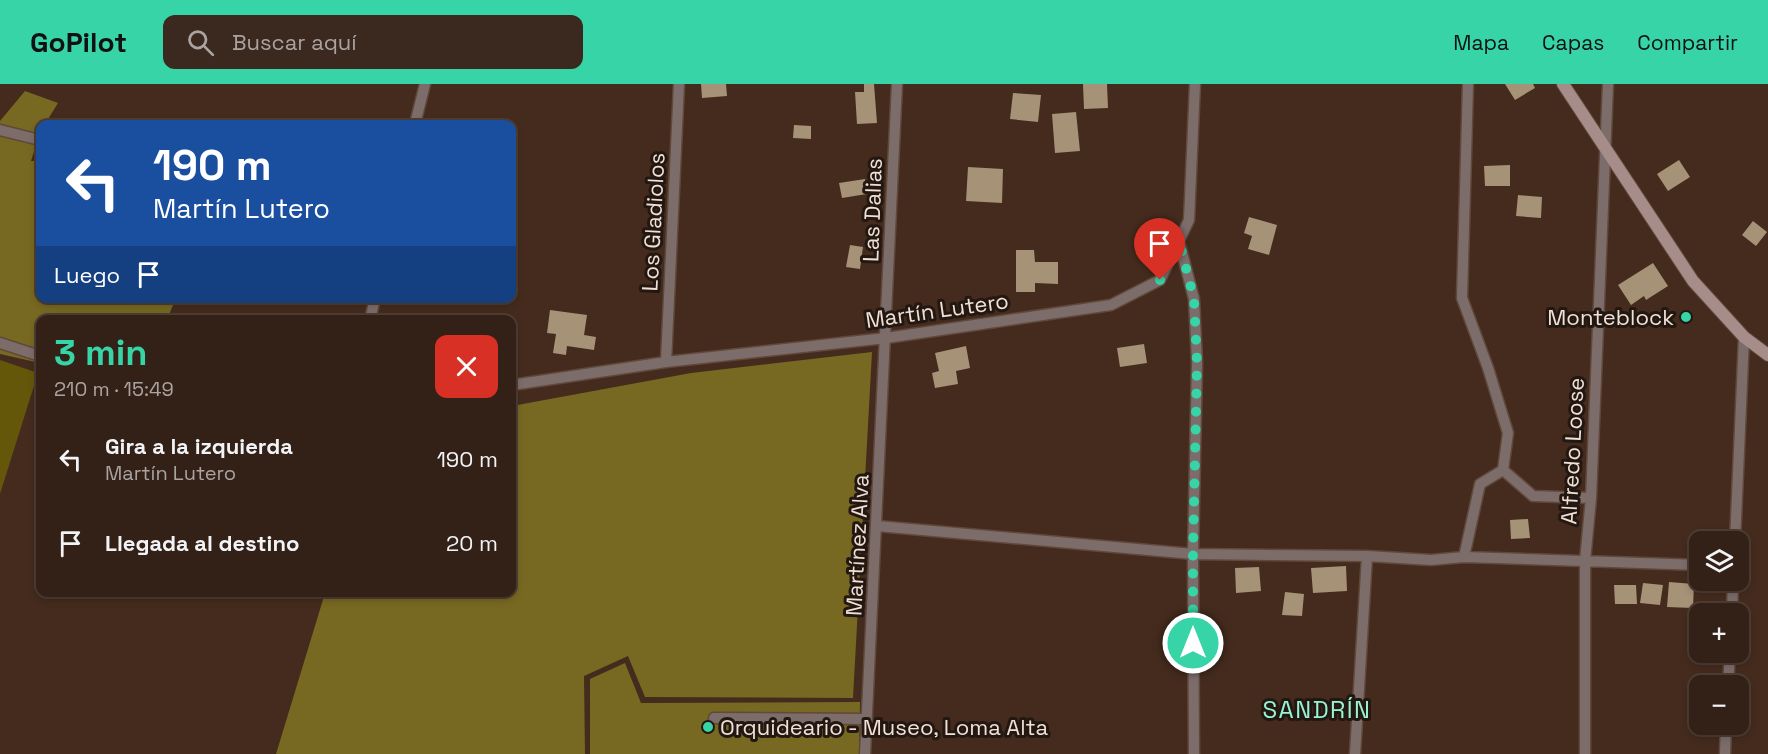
<!DOCTYPE html>
<html lang="es">
<meta charset="utf-8">
<style>
body{margin:0;font-family:"Space Grotesk",sans-serif;background:#3b281f;color:#f1f3f6;height:100vh;display:flex;flex-direction:column;font-size:22px;white-space:nowrap}
*{box-sizing:border-box;margin:0}
p{font-size:20px;color:#a9a3a1}
.icon{flex:none;width:33px;height:33px;fill:none;stroke:currentColor;stroke-width:2;stroke-linecap:round;stroke-linejoin:round}
.map{position:relative;flex:1;overflow:hidden}
.drawer{position:absolute;left:36px;top:231px;width:480px;height:282px;display:flex;flex-direction:column;background:#332016;border-radius:12px;box-shadow:0 3px 9px #0003,0 0 0 2px #4e3e35}
.drawer>*{flex:none}
.guide{position:absolute;left:36px;top:36px;width:480px;height:183px;border-radius:12px;box-shadow:0 3px 9px #0003,0 0 0 2px #4e3e35;background:#1a4fa0;color:#fff;overflow:hidden}
.fabs{position:absolute;left:1689px;top:447px;display:grid;gap:12px}
.fabs a{display:grid;place-items:center;width:60px;height:60px;border-radius:12px;background:#332016;box-shadow:0 3px 9px #0003,0 0 0 2px #4e3e35;font-size:30px}
.pin{position:absolute;display:grid;place-items:center;width:51px;height:51px;color:#fff;margin:-62px -26px;border-radius:50% 50% 50% 0;rotate:-45deg;box-shadow:0 0 6px #0007}
.pin .icon{rotate:45deg}
.me{position:absolute;width:66px;margin:-33px;rotate:0deg;stroke-linejoin:round;filter:drop-shadow(0 0 4px #0008)}
.turn{display:flex;align-items:center;gap:21px;height:126px;padding:0 18px;font-size:27px}
.turn .icon{width:78px;height:78px;stroke-width:2.5}
.turn b{display:block;font-size:42px;line-height:51px}
.then{display:flex;align-items:center;height:57px;padding:0 18px;background:#0003;gap:12px;font-size:22px}
.round{display:grid;place-items:center;flex:none;width:63px;height:63px;border-radius:12px;background:#3b281f}
.summary{display:flex;align-items:center;justify-content:space-between;height:102px;padding:0 18px}
h1{font-size:36px;font-weight:800;line-height:45px;color:#36d4a7}
ul{padding:0;list-style:none}
li{display:flex;align-items:center;gap:18px;height:84px;padding:0 18px}
li div{flex:1}
li b{display:block;font-size:22px}
li em{font-style:normal}
header{display:flex;align-items:center;gap:36px;box-sizing:border-box;height:84px;padding:0 30px;background:#36d4a7;color:#111}
header strong{font-size:28px}
nav{display:flex;gap:33px;margin-inline-start:auto;font-size:21px}
.search{width:420px;height:54px;background:#3b281f;display:flex;align-items:center;gap:15px;box-sizing:border-box;padding:0 21px;border-radius:12px;color:#a9a3a1;font-size:22px}
.map>svg:first-child{display:block}
.green{fill:#655709}
.forest{fill:#776922}
.building{fill:#a69277}
.lines{fill:none;stroke-linecap:round;stroke-linejoin:round}
.minor-casing{stroke:#60483b;stroke-width:13}
.secondary-casing{stroke:#60483b;stroke-width:14}
.minor{stroke:#7c6d6b;stroke-width:10}
.secondary{stroke:#a68d8a;stroke-width:12}
.route{stroke:#36d4a7;stroke-width:10;stroke-dasharray:0 18}
.poi-dot{fill:#36d4a7;stroke:#231711;stroke-width:2}
.labels{text-anchor:middle;dominant-baseline:central;stroke-width:6;stroke-linejoin:round;paint-order:stroke}
.street-label{font-size:22px;fill:#f0e0d6;stroke:#231711}
.poi-label{font-size:22px;fill:#f0e0d6;stroke:#231711;text-anchor:end}
.neighbourhood-label{font-size:24px;letter-spacing:1.5px;fill:#97f3d1;stroke:#231711}
</style>
<header>
<strong>GoPilot</strong>
<div class="search"><svg class="icon" aria-label="search" viewBox="0 0 24 24"><circle cx="10" cy="10" r="6"/><path d="M15 15l6 6"/></svg>Buscar aquí</div>
<nav><a>Mapa</a><a>Capas</a><a>Compartir</a></nav>
</header>
<div class="map">
<svg width="1768" height="670" viewBox="0 0 1768 670">
<rect width="100%" height="100%" fill="#442b1d"/>
<path class="green" d="M0,276l38,13 -38,121z"/>
<path class="forest" d="M25,7l33,12 -13,21h-5v9l-9,28h9v137h133l1,5 -7,16 -127,1v43l-40,-9v-233z
M872,268l-19,346 -208,-1 -17,-41 -44,20 1,78h-309l49,-161 187,-1v-186l179,-33z
M625,579l16,40 219,-1 -1,52h-269v-75z"/>
<path class="building" d="M701,0h25l1,12 -25,2z
M864,0h10l3,39 -20,1 -2,-32h9z
M1083,0h24l1,24 -24,1z
M1505,0h28l2,4 -20,12z
M1013,9l28,2 -3,27 -28,-3z
M1076,28l4,39 -25,2 -3,-39z
M794,41l17,1v13l-18,-1z
M1679,76l11,17 -22,14 -11,-17z
M1510,81v21h-25l-1,-20z
M968,83l35,2 -1,34 -36,-2z
M865,95l2,15 -25,4 -3,-15z
M1518,111l24,2 -1,21 -25,-2z
M1249,133l28,8 -8,30 -21,-6 4,-13 -8,-3z
M1753,137l14,11 -11,14 -14,-11z
M850,161l13,2 -3,22 -14,-2z
M1016,166h18l1,12h23v22l-23,-1v9h-19z
M1653,179l15,23 -22,14 -2,-4 -13,9 -13,-20z
M550,226l37,5 -3,20 12,2 -2,13 -27,-4 -1,9 -13,-2 3,-19 -9,-1z
M1144,260l3,19 -27,4 -3,-19z
M966,262l4,22 -14,3 2,13 -23,4 -3,-15 7,-2 -4,-18z
M1528,435l2,19 -19,1 -1,-19z
M1346,482l1,25 -34,2 -2,-25z
M1259,483l2,24 -25,2 -1,-25z
M1669,498l25,2 -1,24 -26,-1z
M1643,499l20,2 -3,20 -20,-2z
M1614,501h22l1,19h-22z
M1285,508l19,2 -2,22 -20,-1z"/>
<g class="lines">
<g class="minor-casing">
<path id="minor" d="M415,40l10,-40
M0,46l40,10
M1179,157l15,58 3,63 -4,192 1,200
M370,236l5,-22
M0,259l40,13
M666,278l13,-278
M512,301l154,-23 220,-24 225,-33 49,-25 29,-60 6,-136
M1503,386l30,26 58,2
M877,442l316,28 174,2 64,4 33,-3 236,8
M1735,458l9,-205
M1464,473l16,-73 23,-14 5,-37 -20,-65 -26,-70 6,-214
M1732,530l1,-34
M1728,602l2,-34
M714,634l153,1
M865,670l32,-670
M1355,670l12,-198
M1585,670v-193l6,-63 17,-414
M1725,670l1,-30"/>
</g>
<g class="secondary-casing">
<path id="secondary" d="M1563,0l130,197 51,56 24,18"/>
</g>
<use href="#minor" class="minor"/>
<use href="#secondary" class="secondary"/>
</g>
<g class="lines">
<path class="route" d="M1160,196l19,-39 15,58 3,64 -4,191v89"/>
</g>
<g class="poi-dot">
<circle cx="1686" cy="233" r="6"/>
<circle cx="708" cy="643" r="6"/>
</g>
<g class="labels">
<g class="street-label">
<text transform="translate(872 126) rotate(-88)">Las Dalias</text>
<text transform="translate(653 138) rotate(-87)">Los Gladiolos</text>
<text transform="translate(937 226) rotate(-8)">Martín Lutero</text>
<text transform="translate(1572 367) rotate(-87)">Alfredo Loose</text>
<text transform="translate(857 461) rotate(-87)">Martínez Alva</text>
</g>
<g class="poi-label">
<text x="1674" y="233">Monteblock</text>
<text x="720" y="643" text-anchor="start">Orquideario - Museo, Loma Alta</text>
</g>
<g class="neighbourhood-label">
<text x="1317" y="625">SANDRÍN</text>
</g>
</g>
</svg>
<div class="fabs">
<a><svg class="icon" aria-label="layers" viewBox="0 0 24 24"><path d="M12 4l9 5-9 5-9-5zM3 14l9 5 9-5"/></svg></a>
<a>+</a>
<a>−</a>
</div>
<div class="pin" style="left:1160px;top:196px;background:#d93025"><svg class="icon" aria-label="arrive" viewBox="0 0 24 24"><path d="M6 21V4h12l-3 4 3 4H6"/></svg></div>
<svg class="me" style="left:1193px;top:559px" viewBox="-20 -20 40 40"><circle r="17" fill="#36d4a7" stroke="#fff" stroke-width="3"/><path d="M0-11L8 9 0 5-8 9z" fill="#fff"/></svg>
<div class="guide">
<div class="turn"><svg class="icon" aria-label="left" viewBox="0 0 24 24"><path d="M17 20v-9H6M10 6l-5 5 5 5"/></svg><div><b>190 m</b>Martín Lutero</div></div>
<div class="then">Luego<svg class="icon" aria-label="arrive" viewBox="0 0 24 24"><path d="M6 21V4h12l-3 4 3 4H6"/></svg></div>
</div>
<section class="drawer">
<div class="summary"><div><h1>3 min</h1><p>210 m · 15:49</p></div><a class="round" style="background:#d93025;color:#fff"><svg class="icon" aria-label="close" viewBox="0 0 24 24"><path d="M6 6l12 12M18 6L6 18"/></svg></a></div>
<ul>
<li><svg class="icon" aria-label="left" viewBox="0 0 24 24"><path d="M17 20v-9H6M10 6l-5 5 5 5"/></svg><div><b>Gira a la izquierda</b><p>Martín Lutero</p></div><em>190 m</em></li>
<li><svg class="icon" aria-label="arrive" viewBox="0 0 24 24"><path d="M6 21V4h12l-3 4 3 4H6"/></svg><div><b>Llegada al destino</b></div><em>20 m</em></li>
</ul>
</section>
</div>
